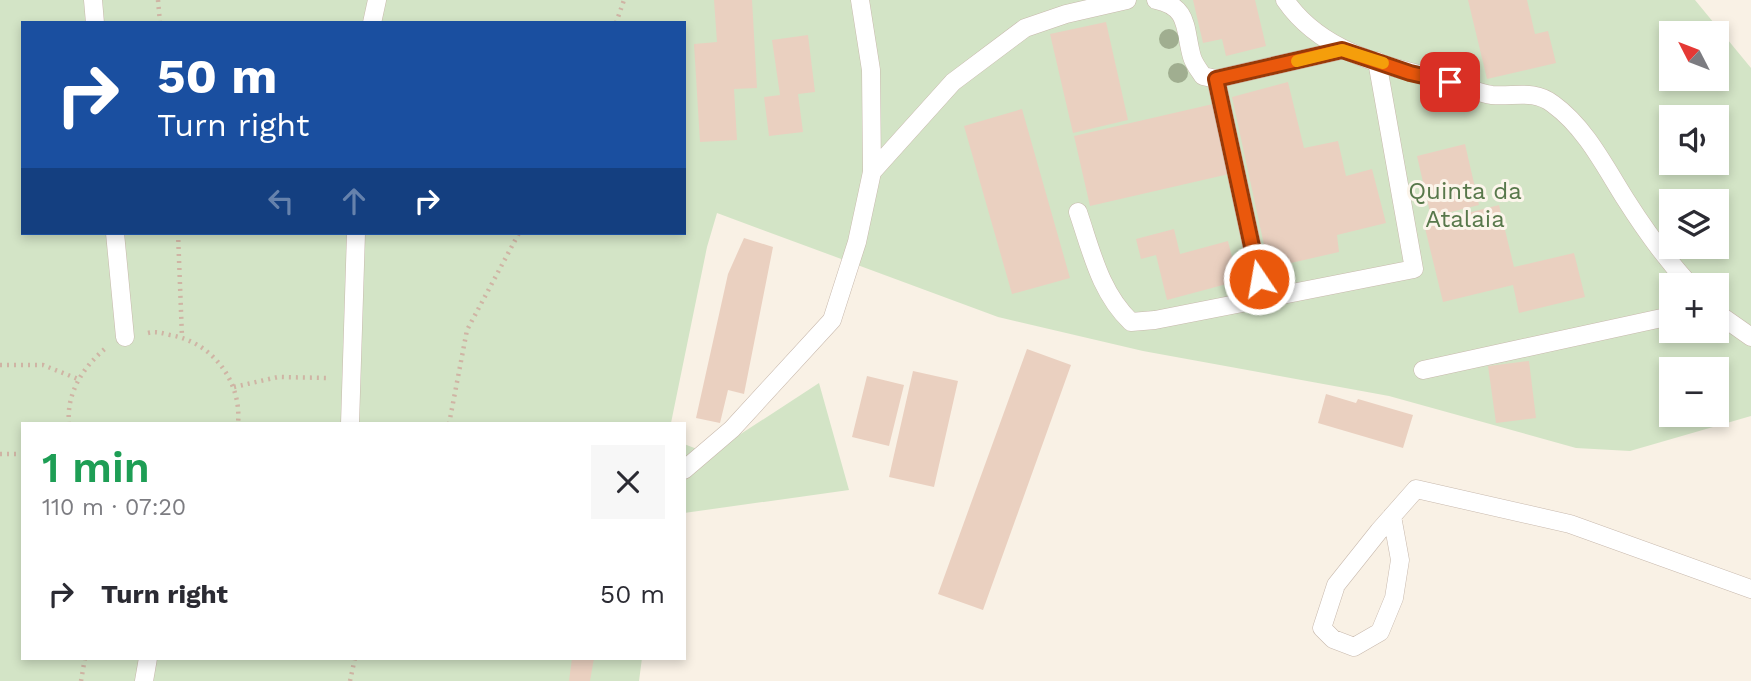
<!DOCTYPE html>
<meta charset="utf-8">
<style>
body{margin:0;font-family:"Work Sans",sans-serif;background:#f7f7f7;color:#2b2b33;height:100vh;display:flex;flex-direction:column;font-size:26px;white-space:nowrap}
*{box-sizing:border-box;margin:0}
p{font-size:23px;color:#7c7c81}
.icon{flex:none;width:38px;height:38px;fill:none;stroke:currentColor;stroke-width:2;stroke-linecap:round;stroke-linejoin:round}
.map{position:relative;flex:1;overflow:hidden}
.sheet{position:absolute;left:21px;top:422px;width:665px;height:238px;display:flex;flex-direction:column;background:#fff;border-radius:0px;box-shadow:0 4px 10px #0003}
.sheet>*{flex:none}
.hud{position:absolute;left:21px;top:21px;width:665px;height:214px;border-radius:0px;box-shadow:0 4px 10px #0003;background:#1a4fa0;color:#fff;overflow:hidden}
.needle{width:46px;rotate:312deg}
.controls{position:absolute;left:1659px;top:21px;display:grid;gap:14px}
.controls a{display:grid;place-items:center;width:70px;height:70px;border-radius:0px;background:#fff;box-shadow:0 4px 10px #0003;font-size:35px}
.pin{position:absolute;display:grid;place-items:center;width:60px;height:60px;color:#fff;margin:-30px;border-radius:14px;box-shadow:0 4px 10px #0006}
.me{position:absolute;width:77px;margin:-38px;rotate:348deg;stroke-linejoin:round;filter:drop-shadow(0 0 5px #0008)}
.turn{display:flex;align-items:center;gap:24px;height:147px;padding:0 21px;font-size:32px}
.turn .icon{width:91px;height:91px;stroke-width:2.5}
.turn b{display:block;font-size:49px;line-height:60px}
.lanes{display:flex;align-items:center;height:66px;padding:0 21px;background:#0003;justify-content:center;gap:35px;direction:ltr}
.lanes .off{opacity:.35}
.round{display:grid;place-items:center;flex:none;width:74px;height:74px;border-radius:0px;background:#f7f7f7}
.summary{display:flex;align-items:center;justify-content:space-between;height:119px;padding:0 21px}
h1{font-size:42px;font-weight:600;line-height:52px;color:#1e9e55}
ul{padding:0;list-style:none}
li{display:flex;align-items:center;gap:21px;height:105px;padding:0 21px}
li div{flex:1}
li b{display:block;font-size:26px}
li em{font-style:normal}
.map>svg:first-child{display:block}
.green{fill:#d3e4c6;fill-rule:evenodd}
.building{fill:#ead0c0}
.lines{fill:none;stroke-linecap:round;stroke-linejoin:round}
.lane-casing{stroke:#c8b9ad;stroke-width:19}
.path{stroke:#cfb4a4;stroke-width:4.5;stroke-dasharray:2 5;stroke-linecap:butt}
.lane{stroke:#fff;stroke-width:18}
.tree{fill:#a0ae90}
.route-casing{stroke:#983908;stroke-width:18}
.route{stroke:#ea580c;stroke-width:12}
.slow{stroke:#f59e0b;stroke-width:12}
.labels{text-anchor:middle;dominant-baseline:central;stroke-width:6;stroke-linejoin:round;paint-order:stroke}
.park-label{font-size:24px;fill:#58784b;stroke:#fcf5eb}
</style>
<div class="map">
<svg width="1751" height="681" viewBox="0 0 1751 681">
<rect width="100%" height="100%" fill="#f9f1e5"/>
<path class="green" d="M0,0h1695l56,68v348l-121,35 -54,-3 -187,-52 -246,-45 -145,-34 -281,-104 -10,34 -36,176 -648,1v234h619l-3,23h-639zM23,23h661v210h-661zM1671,33h46v46h-46zM1671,117h46v46h-46zM1671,201h46v46h-46zM1671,285h46v46h-46zM1671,369h46v46h-46z
M819,383l30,107 -165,23v-69l26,10z"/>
<path class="building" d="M714,0h38l5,88 -23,1 3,51 -37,2 -6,-98 23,-2z
M1193,0h62l11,46 -40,10 -4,-17 -19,4z
M1468,0h59l8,34 13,-3 8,32 -69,16z
M1106,22l22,98 -55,13 -23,-99z
M808,35l7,57 -17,2 5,38 -34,4 -5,-39 16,-2 -8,-55z
M1288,82l16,66 34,-7 8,35 26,-7 14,54 -49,12 2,17 -70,16 -37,-171z
M1213,104l16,70 -139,32 -16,-70z
M1022,109l48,169 -58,16 -48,-168z
M1465,144l14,61 -48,12 -14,-61z
M1499,205l15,62 60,-14 11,44 -66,16 -6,-28 -70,17 -19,-78z
M1174,229l6,25 48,-13 10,40 -71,19 -11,-45 -15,4 -5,-20z
M744,238l29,9 -29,147 -16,-4 -8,33 -24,-5 32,-144z
M1027,349l44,16 -88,245 -45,-16z
M1529,361l7,57 -40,5 -8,-57z
M913,371l45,10 -24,106 -45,-10z
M867,376l37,9 -15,61 -37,-9z
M1326,394l30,9 2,-4 55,16 -10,33 -85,-25z
M572,658h22l-4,23h-21z"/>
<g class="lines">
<g class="lane-casing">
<path id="lane" d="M93,0l2,23
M1156,0c34,7 28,29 36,57 2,7 7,13 11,19l13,3 126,-29
M1285,0c37,54 102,66 162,81 15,4 30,12 45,14 22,2 42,-6 61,9 33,24 52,63 73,96 19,30 40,59 64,85
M372,23l5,-23
M1216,79l43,200
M872,172l81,-90 72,-54 41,-14 61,-14
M1078,212c14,41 22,80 53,110l24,-2 259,-51 -37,-208
M115,233l10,104
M1717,313l34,24
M1423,370l248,-54
M350,424l6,-191
M684,470l48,-41 100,-109 25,-78 15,-70 -1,-102 -11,-70
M1392,516l8,44 -6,38 -14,34 -26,15 -21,-8 -11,-11 14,-43 43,-54 37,-42 154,35 181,65
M144,681l4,-23"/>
</g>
<path class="path" d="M158,0l2,23
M616,23l8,-23
M178,233l4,104
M148,333c8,-2 14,0 22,2 42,7 72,46 68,89
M0,365h43l35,14
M234,387l44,-10 52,1
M69,424c-3,-32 15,-58 38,-77
M449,424l18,-94 52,-97
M0,454h23
M81,681l4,-23
M350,681l5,-23"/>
<use href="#lane" class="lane"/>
</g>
<g class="tree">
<circle cx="1169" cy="39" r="10"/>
<circle cx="1178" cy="73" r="10"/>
</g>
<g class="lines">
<g class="route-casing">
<path id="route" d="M1259,279l-43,-200 126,-29 68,23 40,9"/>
</g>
<use href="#route" class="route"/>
<path class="slow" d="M1297,61l45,-11 41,13"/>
</g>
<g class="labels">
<g class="park-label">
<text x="1465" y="191">Quinta da<tspan x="1465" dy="28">Atalaia</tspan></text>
</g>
</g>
</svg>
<div class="controls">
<a><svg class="needle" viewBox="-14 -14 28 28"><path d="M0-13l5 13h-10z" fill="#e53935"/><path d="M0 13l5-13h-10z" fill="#7c7c81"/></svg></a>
<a><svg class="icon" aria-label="sound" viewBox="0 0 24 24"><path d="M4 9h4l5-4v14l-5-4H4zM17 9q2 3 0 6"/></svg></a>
<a><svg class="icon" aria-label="layers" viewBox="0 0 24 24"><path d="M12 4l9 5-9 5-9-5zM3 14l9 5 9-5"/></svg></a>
<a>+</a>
<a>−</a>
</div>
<div class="pin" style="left:1450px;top:82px;background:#d93025"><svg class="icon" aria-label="arrive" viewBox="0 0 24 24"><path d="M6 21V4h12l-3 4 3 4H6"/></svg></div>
<svg class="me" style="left:1259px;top:279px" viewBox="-20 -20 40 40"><circle r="17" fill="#ea580c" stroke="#fff" stroke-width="3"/><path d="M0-11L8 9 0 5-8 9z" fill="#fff"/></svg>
<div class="hud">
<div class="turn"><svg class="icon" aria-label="right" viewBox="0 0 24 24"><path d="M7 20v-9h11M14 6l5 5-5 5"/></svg><div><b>50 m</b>Turn right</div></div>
<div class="lanes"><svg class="icon off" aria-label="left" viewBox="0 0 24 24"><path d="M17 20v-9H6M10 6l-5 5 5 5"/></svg><svg class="icon off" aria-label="ahead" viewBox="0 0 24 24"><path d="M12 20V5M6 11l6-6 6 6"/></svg><svg class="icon" aria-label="right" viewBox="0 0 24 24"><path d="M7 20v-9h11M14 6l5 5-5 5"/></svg></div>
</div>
<section class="sheet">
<div class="summary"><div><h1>1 min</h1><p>110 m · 07:20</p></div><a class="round"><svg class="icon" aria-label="close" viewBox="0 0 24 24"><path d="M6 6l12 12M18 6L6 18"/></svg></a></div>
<ul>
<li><svg class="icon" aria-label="right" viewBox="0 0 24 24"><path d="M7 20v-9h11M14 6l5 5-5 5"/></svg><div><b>Turn right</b></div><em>50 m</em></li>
</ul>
</section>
</div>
